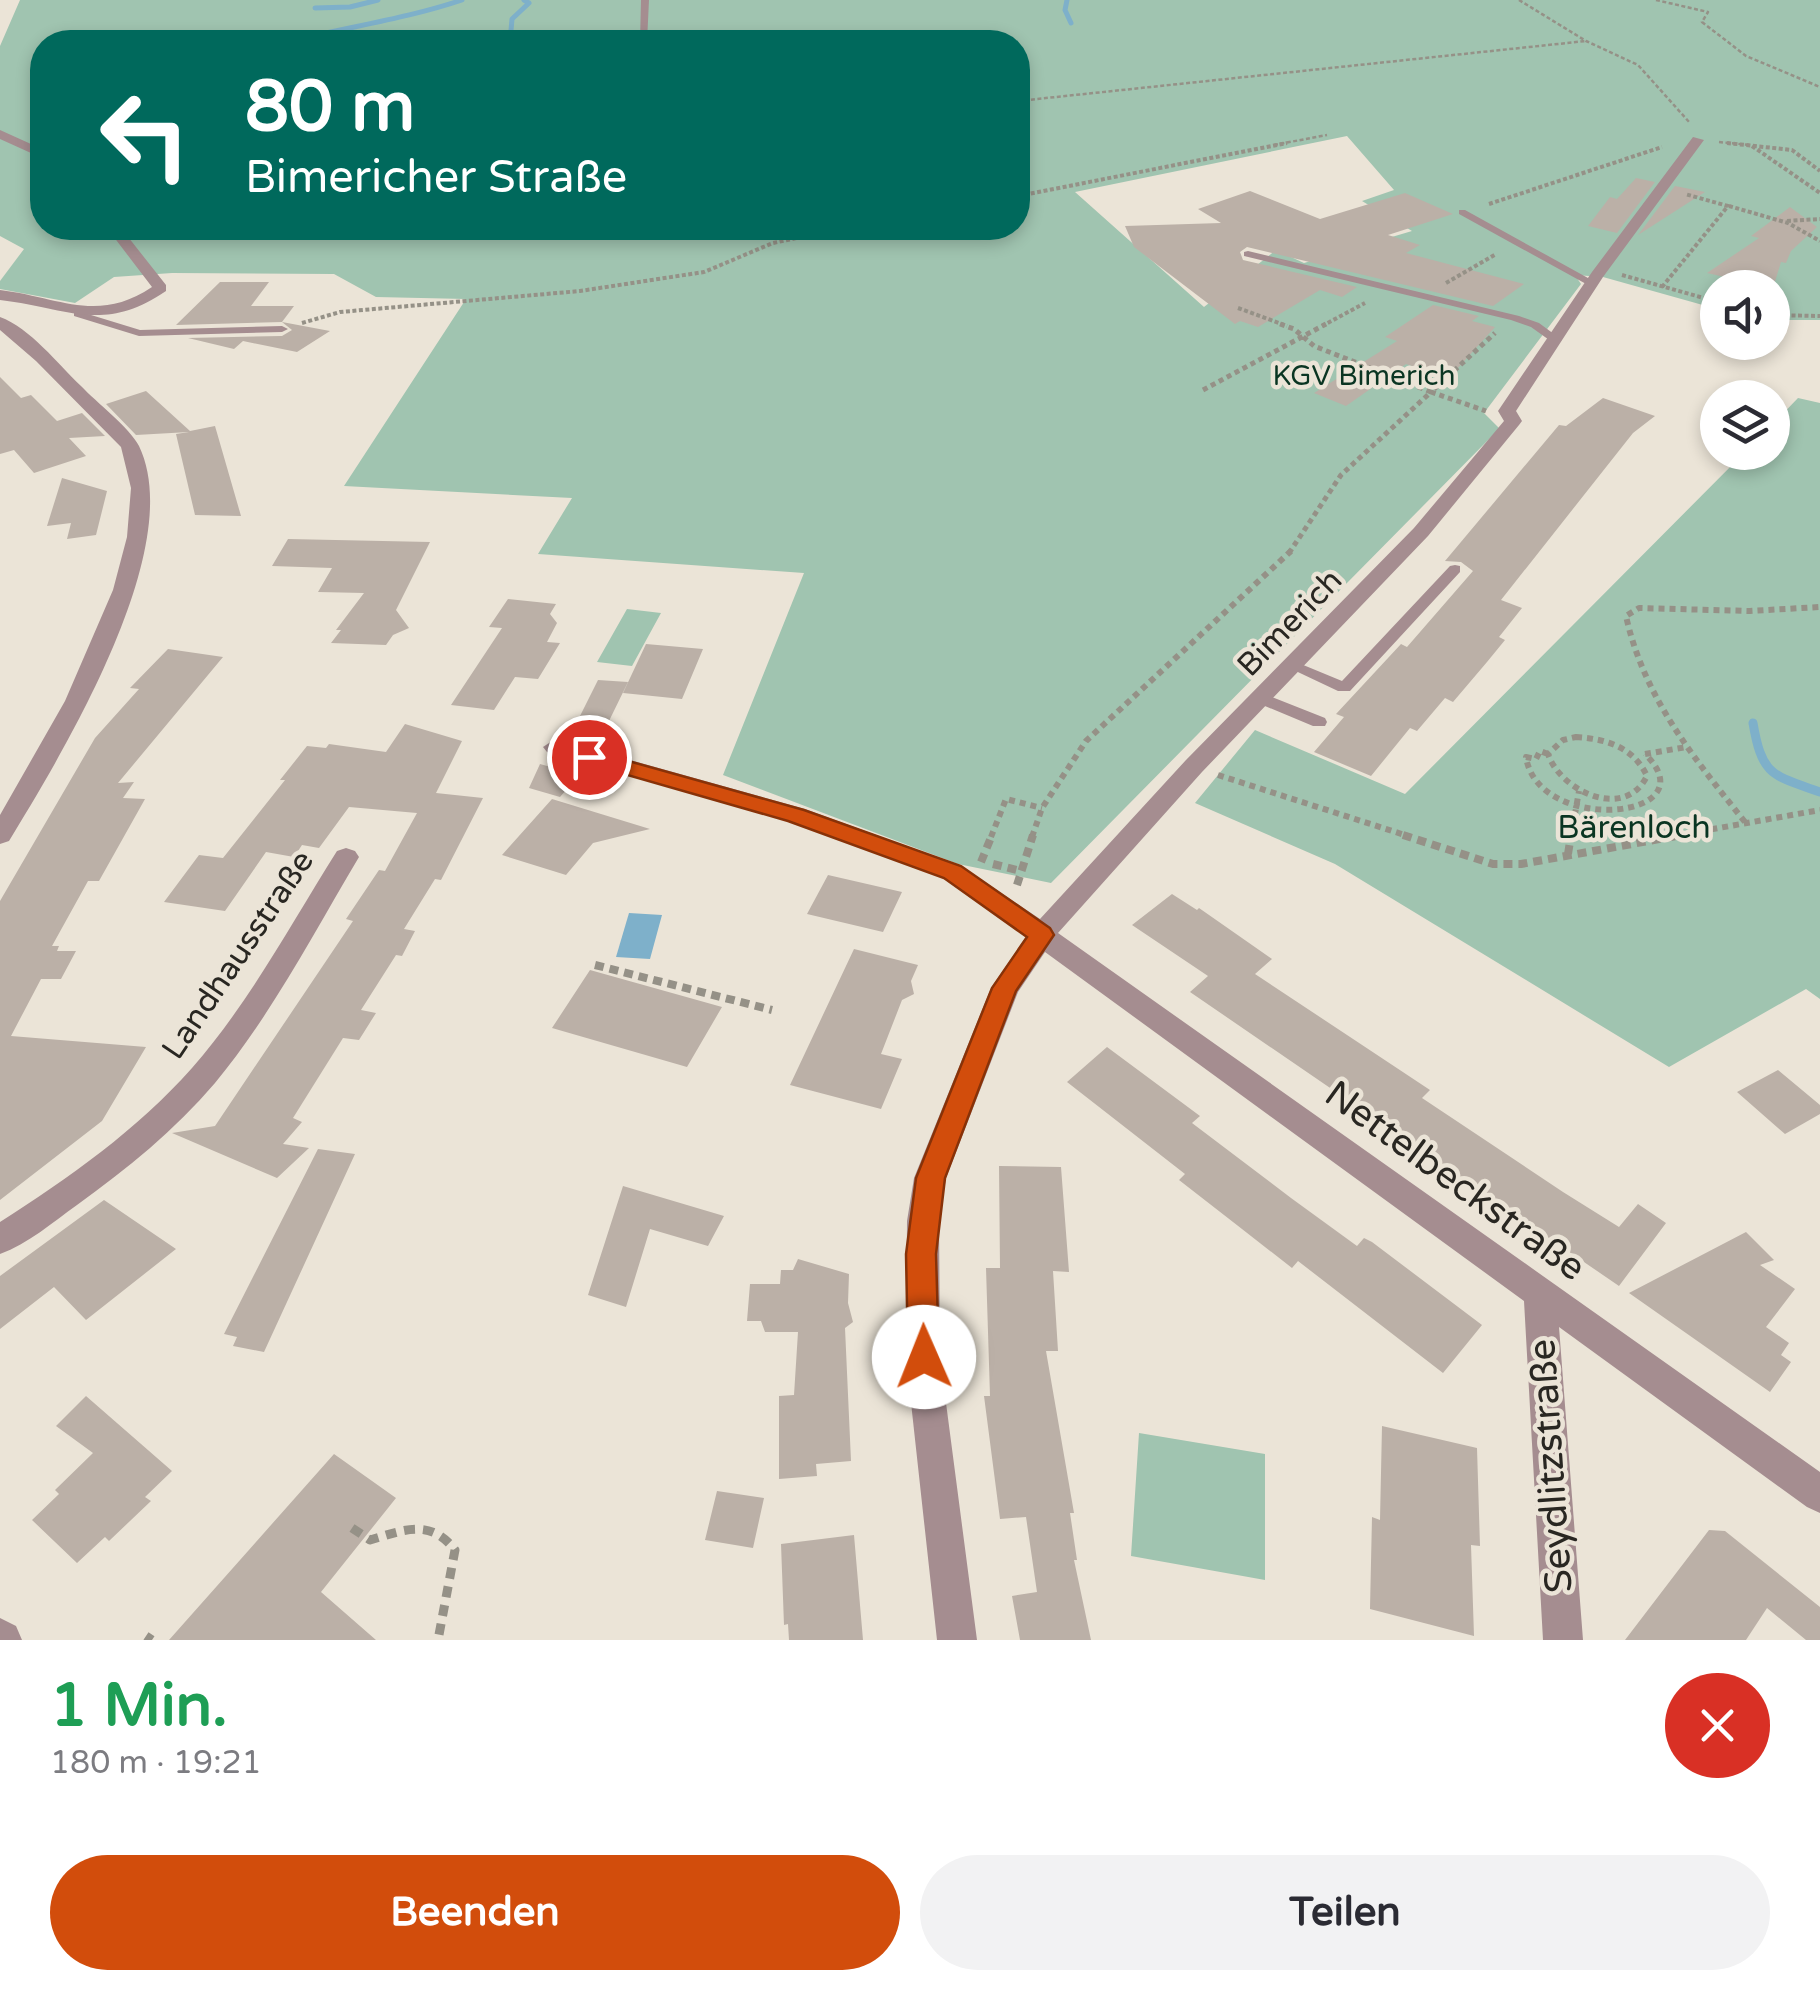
<!DOCTYPE html>
<html lang="de">
<meta charset="utf-8">
<style>
body{margin:0;font-family:"Varela Round",sans-serif;background:#f2f2f3;color:#2b2b33;height:100vh;display:flex;flex-direction:column;font-size:38px;white-space:nowrap}
*{box-sizing:border-box;margin:0}
p{font-size:32px;color:#7c7c81}
.icon{flex:none;width:55px;height:55px;fill:none;stroke:currentColor;stroke-width:2;stroke-linecap:round;stroke-linejoin:round}
.map{position:relative;height:1640px;overflow:hidden}
.panel{display:flex;flex-direction:column;background:#fff;flex:1}
.panel>*{flex:none}
.banner{position:absolute;left:30px;top:30px;width:1000px;height:210px;border-radius:40px;box-shadow:0 5px 15px #0003;background:#00695c;color:#fff;overflow:hidden}
.buttons{position:absolute;left:1700px;top:270px;display:grid;gap:20px}
.buttons a{display:grid;place-items:center;width:90px;height:90px;border-radius:50%;background:#fff;box-shadow:0 5px 15px #0003;font-size:50px}
.pin{position:absolute;display:grid;place-items:center;width:85px;height:85px;color:#fff;margin:-42px;border:5px solid #fff;border-radius:50%;box-shadow:0 2px 10px #0007}
.me{position:absolute;width:110px;margin:-55px;rotate:359deg;stroke-linejoin:round;filter:drop-shadow(0 0 8px #0008)}
.turn{display:flex;align-items:center;gap:35px;height:210px;padding:0 50px;font-size:45px}
.turn .icon{width:130px;height:130px;stroke-width:2.5}
.turn b{display:block;font-size:70px;line-height:85px}
.round{display:grid;place-items:center;flex:none;width:105px;height:105px;border-radius:52px;background:#f2f2f3}
.overview{display:flex;align-items:center;justify-content:space-between;height:170px;padding:0 50px}
h1{font-size:60px;font-weight:800;line-height:75px;color:#1e9e55}
.button{display:flex;gap:20px;margin-top:auto;padding:20px 50px}
.button a{flex:1;height:115px;border-radius:60px;background:#d24d0c;color:#fff;font-size:40px;font-weight:800;line-height:115px;text-align:center}
.button a+a{background:#f2f2f3;color:#2b2b33}
.map>svg:first-child{display:block}
.green{fill:#a0c4b0;fill-rule:evenodd}
.water{fill:#7eb0ca}
.lines{fill:none;stroke-linecap:round;stroke-linejoin:round}
.stream-far2{stroke:#7eb0ca;stroke-width:5}
.stream-far1{stroke:#7eb0ca;stroke-width:6}
.stream{stroke:#7eb0ca;stroke-width:9}
.building{fill:#bbb0a7}
.path-far5{stroke:#959187;stroke-width:2.5;stroke-dasharray:4 2.5;stroke-linecap:butt}
.path-far4{stroke:#959187;stroke-width:4;stroke-dasharray:4 2.5;stroke-linecap:butt}
.path-far3{stroke:#959187;stroke-width:5;stroke-dasharray:5 4;stroke-linecap:butt}
.path-far2{stroke:#959187;stroke-width:6;stroke-dasharray:6 5;stroke-linecap:butt}
.path-far1{stroke:#959187;stroke-width:8;stroke-dasharray:9 6;stroke-linecap:butt}
.path{stroke:#959187;stroke-width:9;stroke-dasharray:11 8;stroke-linecap:butt}
.service{fill:#a58d90;fill-rule:evenodd}
.minor{fill:#a58d90;fill-rule:evenodd}
.route{fill:#d24d0c;stroke:#883208;stroke-width:2.5}
.labels{text-anchor:middle;dominant-baseline:central;stroke-width:9;stroke-linejoin:round;paint-order:stroke}
.far-park-label{font-size:28px;fill:#0a3522;stroke:#ebe4d7}
.street-label{font-size:32px;fill:#292722;stroke:#ebe4d7}
.park-label{font-size:32px;fill:#0a3522;stroke:#ebe4d7}
.near-street-label{font-size:38px;fill:#292722;stroke:#ebe4d7}
</style>
<div class="map">
<svg width="1820" height="1640" viewBox="0 0 1820 1640">
<rect width="100%" height="100%" fill="#ebe4d7"/>
<path class="green" d="M20,0h1800v320h-47l-1,-32h-54l-1,21 -114,-32 -28,-2 6,9 -97,129 15,15 -3,4 -445,451 -93,-19 -235,-89 81,-202 -266,-19 34,-56 -228,-12 122,-187 -90,-2 -42,-23 -162,-1 -58,4 -39,26 -75,-14v-8l24,-32 -24,-13v-190zM42,42h976v186h-976zM1347,136l47,54 -32,11 50,30 -108,32 -28,-13 -72,57 -129,-115z
M1798,398l22,5v596l-14,-10 -137,78 -334,-203 -140,-61 60,-73 150,64 339,-341 28,-1 1,-28z
M627,609l34,4 -29,53 -35,-4z
M1139,1433l126,21v126l-134,-24z"/>
<path class="water" d="M629,913l33,2 -12,44 -34,-2z"/>
<g class="lines">
<path class="stream-far2" d="M1067,0l-2,10 6,13
M315,8l35,-1 28,-7
M288,42c58,-15 118,-23 174,-42
M510,42l2,-23 17,-16 -5,-3"/>
<path class="stream-far1" d="M132,236l43,-8"/>
<path class="stream" d="M1753,723c9,53 19,52 67,69"/>
</g>
<path class="building" d="M1636,178l19,4 -38,51 -29,-7 22,-29 7,2z
M1675,186l30,6 -67,43z
M1250,191l70,28 85,-26 48,21 -65,21 32,10 -14,8 118,31 -31,22 -246,-59 -7,5 3,8 114,27 -15,10 -22,-7 -62,37 -18,-6 -5,3 -101,-77 -9,-21 96,-3 -23,-14z
M1790,207l27,20 -26,24 -5,12 -5,-1 -8,26 -66,-15 52,-35 -8,-2z
M220,282h49l-18,24h43l-12,16 48,9 -33,21 -54,-11 -9,8 -46,-11 94,-2 10,-6 -10,-8 -106,3z
M1433,305l46,11 -7,5 23,6 -47,52 -42,-15 -60,42 -32,-13 83,-52 -12,-4z
M0,377l21,21 10,-3 26,26 25,-8 23,23 -36,2 17,18 -52,17 -20,-23 -14,4z
M146,391l44,40 25,-5 26,90 -46,-1 -19,-81 13,-2 -53,3 -30,-31z
M1603,398l52,18 -22,17 -132,167 21,8 -23,29 6,3 -18,22 -34,40 -8,-4 -28,33 -7,-3 -39,48 -57,-24 30,-35 -8,-3 65,-70 6,3 66,-76 -12,-9 -16,-1 114,-136 7,1z
M62,478l45,13 -11,44 -29,4 4,-16 -24,3z
M288,539l142,3 -34,68 13,18 -16,7 -7,10 -55,-2 10,-13h-5l28,-37 -46,-1 14,-24 -60,-2z
M508,599l48,5 -6,10 7,9 -10,19 13,1 -22,36 -23,-2 -21,33 -43,-5 51,-77 -13,-1z
M646,644l57,5 -21,50 -59,-6z
M168,649l55,8 -105,126 16,-1 -11,16 22,1 -46,82h-11l-36,65h7l-2,5h19l-15,28h-20l-30,57 135,11 -44,74 -102,79v-299l95,-163 44,-49 -9,-1z
M598,680l30,2 -19,39 -30,-3z
M405,724l57,17 -26,52 47,5 -42,82 -6,-1 -31,50 11,2 -13,25 -6,-1 -35,55 15,3 -17,27 -16,-2 -50,80 9,4 -19,22 26,4 -32,30 -105,-45 43,-7 138,-205 -7,-2 33,-49 6,1 32,-58 -68,-6 -30,41 -17,-3 -8,12 -28,-5 -41,59 -61,-9 35,-47 24,3 62,-78h-5l27,-34 19,2 3,-4 57,8z
M540,764l39,11 -19,22 -31,-9z
M552,799l98,30 -57,14 -27,32 -64,-20z
M828,875l74,17 -19,40 -76,-18z
M1172,894l25,16 2,-2 73,51 -17,15 175,116 -8,8 141,94 56,35 19,-23 28,19 -47,63 -429,-294 18,-16 -76,-51z
M854,949l64,16 -7,16 3,13 -12,6 -21,54 21,5 -21,50 -91,-24z
M590,970l132,37 -35,60 -135,-39z
M1107,1047l93,69 -8,7 99,75 66,48 7,-8 8,4 110,83 -39,48 -145,-112 -6,7 -50,-39 -63,-49 6,-6 -118,-92z
M1778,1070l42,35v9l-35,20 -48,-42z
M318,1149l37,5 -91,198 -31,-6 4,-9 -13,-3z
M999,1166l62,1 8,105 -16,-1 5,80h-12l28,162h-4l7,47h-3l17,80h-71l-8,-44 25,-4 -11,-75 -26,2 -16,-123h6l-4,-128h14z
M623,1186l101,30 -16,30 -58,-17 -24,78 -38,-12z
M104,1200l72,49 -90,71 -32,-33 -54,42v-53z
M1746,1232l28,28 -14,5 35,24 -29,38 23,16 -8,12 10,7 -21,30 -141,-99z
M798,1259l51,15 -1,29 5,19 -8,6 6,133 -35,3 1,12 -38,3v-83l15,-1 4,-63h-33l-4,-11h-14l3,-37h30l1,-14h12z
M86,1396l86,75 -27,26 6,4 -42,40 -4,-4 -28,26 -45,-43 27,-26 -4,-4 38,-37 -37,-27z
M1382,1426l95,22 3,98 -9,-1 3,91 -104,-27 2,-92 8,3z
M334,1454l62,44 -75,94 55,48h-207z
M717,1491l47,7 -11,50 -48,-8z
M1709,1530l16,1 95,76v33h-14l-39,-32 -21,32h-121z
M854,1535l9,105h-74l-1,-16 -4,1 -3,-81z"/>
<g class="lines">
<path class="path-far5" d="M1519,0l67,41 52,24 52,58
M1656,0l52,12 -6,10 44,34 74,31
M1018,101l568,-60
M1719,142l31,3
M1274,145l53,-10"/>
<path class="path-far4" d="M1727,143l65,7 28,21
M1752,146l68,47
M1018,196l269,-53
M1489,204l173,-57
M1729,206l59,17 32,18
M1787,221l33,-2
M1622,275l96,27
M1446,283l50,-29
M1662,287l66,-81 -43,-12
M1238,308l49,18
M1772,315l48,1
M302,323l38,-11 240,-21 124,-19 69,-29 71,-15
M1322,326l43,-23"/>
<path class="path-far3" d="M1280,324l14,5 20,17 117,46 64,-59
M1203,390l123,-66
M1289,553l52,-78 90,-83 55,19"/>
<path class="path-far2" d="M1576,737c31,2 57,10 71,39 -22,45 -86,16 -99,-22l15,-14z
M1548,754l-8,-3 -4,8 -10,-2c12,79 186,62 119,-3
M1645,754l42,-7
M1218,775l193,62
M1745,822c-51,-64 -101,-124 -119,-206l13,-8 111,3 70,-4
M991,837l15,-38 36,9
M1032,837l10,-29 44,-67 205,-190
M1571,837l8,-46
M1668,837l152,-27"/>
<path class="path-far1" d="M1403,835l90,29h28l161,-29
M1568,854l3,-19
M981,862l11,-27
M993,864l28,7
M1017,885l16,-50
M595,965l177,45"/>
<path class="path" d="M352,1528l18,12c34,-10 60,-22 85,10l-17,90
M146,1636l6,4"/>
<path class="service" d="M641,0h8l-2,42h-7z
M1459,210h6l132,73 -9,2 -129,-71z
M1248,251l271,65 20,7 23,17 -10,2 -21,-15 -20,-7 -267,-64v-4z
M78,311l62,19 142,-4 6,3 -6,3 -143,4 -65,-20v-4z
M1455,565l5,1v6l-110,119h-12l-55,-26 8,-5 5,2 46,19 108,-115z
M1259,692l66,26 2,4 -2,4h-12l-60,-25 -2,-4z"/>
<path class="minor" d="M0,130l42,19v9l-42,-19z
M1693,137l11,3 -101,137 -87,134 6,10 -3,4 -91,111 -226,236 -144,161 762,539v41l-13,-6 -248,-180 24,313h-40l-19,-339 -479,-349 -27,40 -72,186 -7,43 1,136 37,283h-40l-31,-283 1,-136 7,-43 77,-190 35,-51 -83,-59 -156,-57 -240,-69 -4,-5 12,-8 250,70 156,57 79,53 146,-159 228,-232 90,-107 -6,-10 94,-139z
M107,228h14l45,57v6c-63,43 -98,17 -166,9v-10c59,7 97,34 152,-3z
M0,317c30,11 58,47 81,69 15,16 49,42 58,60 49,102 -77,308 -130,395l-9,3v-29l65,-114 48,-111 14,-53 4,-49 -10,-41 -85,-86 -36,-31z
M346,848l9,3 4,6c-46,77 -87,157 -144,226 -40,47 -88,86 -138,122 -24,17 -49,39 -77,49v-32c69,-44 137,-92 192,-154 57,-65 99,-144 145,-217z
M0,1618l16,8 6,14h-22z"/>
</g>
<path class="route" d="M589,750l215,60 157,56 89,62 4,7 -38,56 -71,187 -9,76 3,103 -4,11 -11,4 -12,-4 -4,-11 -2,-103 10,-76 76,-190 35,-51 -83,-59 -156,-57 -206,-59 -4,-5z"/>
<g class="labels">
<g class="far-park-label">
<text x="1364" y="376">KGV Bimerich</text>
</g>
<g class="street-label">
<text transform="translate(1290 623) rotate(-46)">Bimerich</text>
<text transform="translate(238 955) rotate(-56)">Landhausstraße</text>
</g>
<g class="park-label">
<text x="1634" y="828">Bärenloch</text>
</g>
<g class="near-street-label">
<text transform="translate(1455 1181) rotate(36)">Nettelbeckstraße</text>
<text transform="translate(1551 1466) rotate(-94)">Seydlitzstraße</text>
</g>
</g>
</svg>
<div class="buttons">
<a><svg class="icon" aria-label="sound" viewBox="0 0 24 24"><path d="M4 9h4l5-4v14l-5-4H4zM17 9q2 3 0 6"/></svg></a>
<a><svg class="icon" aria-label="layers" viewBox="0 0 24 24"><path d="M12 4l9 5-9 5-9-5zM3 14l9 5 9-5"/></svg></a>
</div>
<div class="pin" style="left:589px;top:757px;background:#d93025"><svg class="icon" aria-label="arrive" viewBox="0 0 24 24"><path d="M6 21V4h12l-3 4 3 4H6"/></svg></div>
<svg class="me" style="left:924px;top:1357px" viewBox="-20 -20 40 40"><circle r="19" fill="#fff"/><path d="M0-13L10 11 0 6-10 11z" fill="#d24d0c"/></svg>
<div class="banner">
<div class="turn"><svg class="icon" aria-label="left" viewBox="0 0 24 24"><path d="M17 20v-9H6M10 6l-5 5 5 5"/></svg><div><b>80 m</b>Bimericher Straße</div></div>
</div>
</div>
<section class="panel">
<div class="overview"><div><h1>1 Min.</h1><p>180 m · 19:21</p></div><a class="round" style="background:#d93025;color:#fff"><svg class="icon" aria-label="close" viewBox="0 0 24 24"><path d="M6 6l12 12M18 6L6 18"/></svg></a></div>
<div class="button"><a>Beenden</a><a>Teilen</a></div>
</section>
